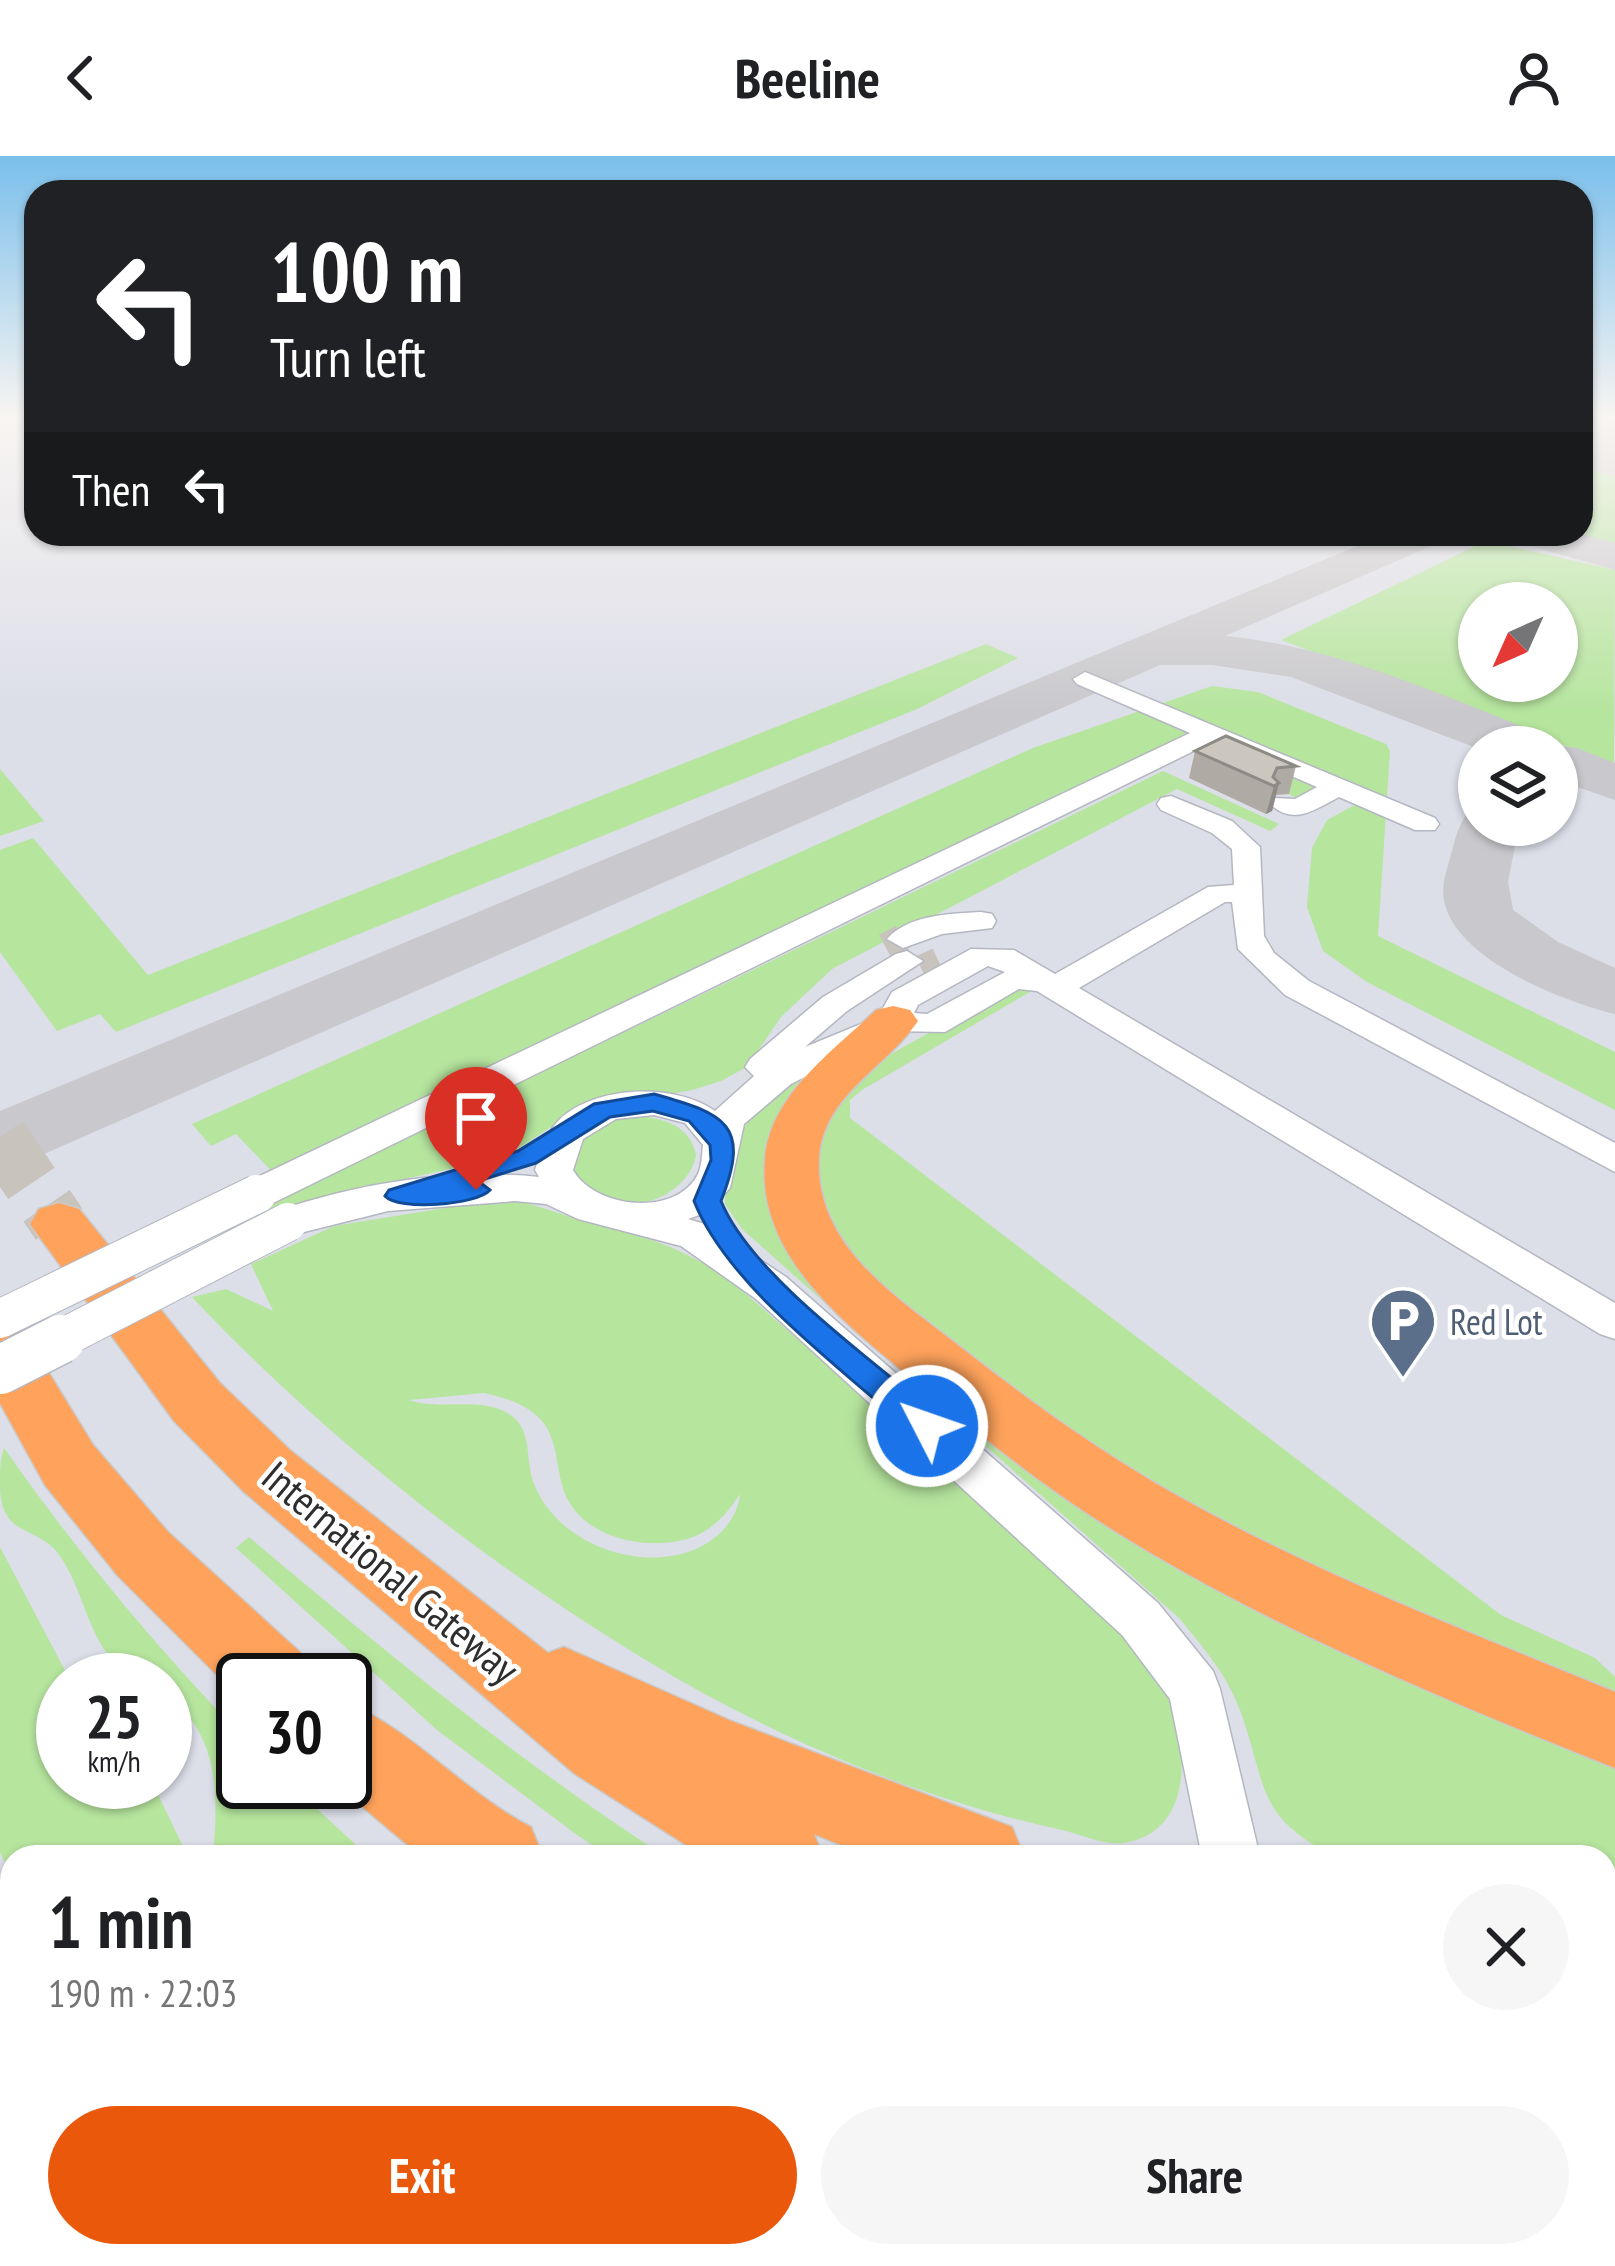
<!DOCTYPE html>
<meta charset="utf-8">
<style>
body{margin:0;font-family:"PT Sans Narrow",sans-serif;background:#f6f6f6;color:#202124;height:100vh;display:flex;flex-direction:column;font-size:45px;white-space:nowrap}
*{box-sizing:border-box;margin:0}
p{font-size:39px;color:#757577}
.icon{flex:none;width:66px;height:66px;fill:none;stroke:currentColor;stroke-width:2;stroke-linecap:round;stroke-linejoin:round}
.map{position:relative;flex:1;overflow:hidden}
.drawer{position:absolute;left:0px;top:1689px;width:1617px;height:423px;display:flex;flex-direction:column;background:#fff;border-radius:36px 36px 0 0;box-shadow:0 3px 9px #0004}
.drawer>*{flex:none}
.banner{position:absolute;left:24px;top:24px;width:1569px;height:366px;border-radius:36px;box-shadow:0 3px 9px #0004;background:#202124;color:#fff;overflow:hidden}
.needle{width:78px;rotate:225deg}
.controls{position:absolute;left:1458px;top:426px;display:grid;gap:24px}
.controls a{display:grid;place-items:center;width:120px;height:120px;border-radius:50%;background:#fff;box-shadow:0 3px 9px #0004;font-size:60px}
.speed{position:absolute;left:36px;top:1497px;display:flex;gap:24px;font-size:60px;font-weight:700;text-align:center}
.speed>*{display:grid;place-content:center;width:156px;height:156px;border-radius:50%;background:#fff;box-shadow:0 3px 9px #0004;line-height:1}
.speed small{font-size:30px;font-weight:400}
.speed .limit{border:6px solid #111;border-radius:18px;background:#fff;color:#111}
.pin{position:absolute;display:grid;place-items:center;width:102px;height:102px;color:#fff;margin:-123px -51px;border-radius:50% 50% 50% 0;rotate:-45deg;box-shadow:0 0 12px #0007}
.pin .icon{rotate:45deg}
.me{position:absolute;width:132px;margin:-66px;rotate:311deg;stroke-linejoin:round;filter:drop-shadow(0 0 9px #0008)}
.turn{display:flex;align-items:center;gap:42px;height:252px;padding:0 48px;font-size:54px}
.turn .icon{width:156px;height:156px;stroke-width:2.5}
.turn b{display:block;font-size:84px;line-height:102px}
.then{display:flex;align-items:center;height:114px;padding:0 48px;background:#0003;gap:24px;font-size:45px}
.round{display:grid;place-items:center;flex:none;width:126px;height:126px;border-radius:63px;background:#f6f6f6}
.head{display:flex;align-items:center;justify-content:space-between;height:204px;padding:0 48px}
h1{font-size:72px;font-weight:600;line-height:90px}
.button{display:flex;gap:24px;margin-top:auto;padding:24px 48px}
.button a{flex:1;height:138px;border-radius:72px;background:#ea580c;color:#fff;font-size:48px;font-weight:600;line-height:138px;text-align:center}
.button a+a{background:#f6f6f6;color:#202124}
header{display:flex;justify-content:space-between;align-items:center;height:156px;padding:0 48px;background:#fff;font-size:54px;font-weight:600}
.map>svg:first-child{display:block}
.airport{fill:#dcdee8;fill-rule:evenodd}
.green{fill:#b6e59e;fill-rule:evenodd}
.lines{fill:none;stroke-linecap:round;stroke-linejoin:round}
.taxiway{fill:#c9c8cc;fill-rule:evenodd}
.runway{fill:#c9c8cc;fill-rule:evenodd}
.minor-tunnel{stroke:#c8c4bd;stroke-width:30;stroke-dasharray:30 15;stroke-linecap:butt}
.highway-tunnel{stroke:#c8c4bd;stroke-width:56;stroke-dasharray:56 27;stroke-linecap:butt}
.minor-casing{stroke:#b4b7c1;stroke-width:3}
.major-casing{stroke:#c9c9c9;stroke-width:3}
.highway-casing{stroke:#c9c9c9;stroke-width:3}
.minor{fill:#fff;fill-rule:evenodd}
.major{fill:#f2d163;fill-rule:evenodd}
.highway{fill:#ffa35c;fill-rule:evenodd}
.minor-bridge-far1-casing{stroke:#b4b7c1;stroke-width:40;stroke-linecap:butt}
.minor-bridge-casing{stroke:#b4b7c1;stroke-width:51;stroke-linecap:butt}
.minor-bridge-far1{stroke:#fff;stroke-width:38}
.minor-bridge{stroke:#fff;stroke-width:48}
.wall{fill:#afaba4}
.shaded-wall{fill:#8e8b86}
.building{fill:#cbc7bf;stroke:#8e8b86;stroke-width:3}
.route{fill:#1a73e8;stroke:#114b97;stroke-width:3}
.labels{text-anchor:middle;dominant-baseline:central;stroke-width:9;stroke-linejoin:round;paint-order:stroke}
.service-label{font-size:36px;fill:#4e5e75;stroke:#fff;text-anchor:start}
.near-street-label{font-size:42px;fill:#2e2e2e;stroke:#fff}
</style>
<header><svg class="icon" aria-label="back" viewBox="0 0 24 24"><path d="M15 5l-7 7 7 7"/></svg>Beeline<svg class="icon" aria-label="person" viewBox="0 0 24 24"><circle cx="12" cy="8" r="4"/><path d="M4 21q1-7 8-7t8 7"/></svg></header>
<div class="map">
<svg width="1615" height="2110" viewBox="0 0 1615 2110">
<rect width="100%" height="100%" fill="#efe9e1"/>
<path class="airport" d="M0,260h36v118h1545v-118h34v1850h-1615zM1479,447h78v78h-78zM1479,591h78v78h-78zM63,1524h102v102h-102zM243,1524h102v102h-102zM12,1701h1593v399h-1593z"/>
<path class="green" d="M1581,305l34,8v75l-35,-10z
M1486,385l129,29 -1,194 -333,-124zM1479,447h78v78h-78z
M986,488l32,14 -101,51 -801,323 -16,-18 -43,17 -57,-79v-102l33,-12 115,137z
M1212,530l46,6 128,52 4,7 -12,185 237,116v58l-248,-128 -44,-31 -16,-44 5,-59 15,-28 37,-20 -26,-13 -30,16 -126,-56 -900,435 -46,-48 -25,12 -19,-22 841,-376z
M0,613l44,52 -44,15z
M1163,615l116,53 -9,7 -93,-42 -345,180 -51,48 -34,50 -26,14 -29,9 -116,20 -52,35 -33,15 -159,35 -60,19 -4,-9z
M1014,830l21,3 -173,101 -12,10v18l651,497 94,43 20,19v29l-325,-138 -231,-133 -224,-189 -21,-75 8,-50 47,-55z
M807,918l-7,30 38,195 777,459v143l-10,-1v-43h-270c-80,-42 -67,-68 -94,-144 -13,-37 -37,-65 -62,-95l-437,-389 -17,-25 1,-32 15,-40 23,-31z
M636,960c27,2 54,9 60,39 -6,36 -55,59 -88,45 -12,-5 -24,-14 -35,-21v-33l33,-25z
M500,1043c29,2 54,14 82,21 62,17 93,23 148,60l393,345c13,20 28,40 39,61 27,50 36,145 -38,157 -18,3 -45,-9 -62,-13 -145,-31 -291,-94 -418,-171 -164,-100 -320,-222 -452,-362l34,-8 47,22 -22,-47 83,-38zM484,1237c22,5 43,11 58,28 18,21 13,55 26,79 21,40 84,52 125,37 21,-8 35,-25 47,-43 -2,24 -21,45 -44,55 -58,25 -142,-7 -163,-68 -8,-23 0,-52 -24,-67 -29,-18 -69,-3 -100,-14z
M4,1292c73,104 151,198 239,289v45h45l81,75h-156c5,-59 8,-125 -48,-161v-16c-76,0 -72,-77 -105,-124 -23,-33 -60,-16 -60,-72 0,-13 0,-24 4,-36z
M249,1381c135,114 269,224 417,320h-56l-33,-22 -140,-105 -201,-182z
M0,1391l70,133h-7v102h89l36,75h-176v19l-12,-23z
M12,1798v302h855l12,10h-879v-303z
M1605,1861l10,2v203l-10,-4z"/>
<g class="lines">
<path class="taxiway" d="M1386,378h58l-6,9 -213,93c112,11 214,58 318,99l6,10 28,3 38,15v37l-58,-20v-33l-78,2 -188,-72 -79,-12h-52l-1132,496 -28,8v-58z
M1514,378h67l34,9v27l-95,-27z
M1479,653v16h40l-11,57 5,28 45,32 57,26v46c-52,-13 -160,-54 -171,-114 -3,-14 3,-31 7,-45 4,-16 7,-29 17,-43z"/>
<path class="runway" d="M1581,260l34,4v56l-34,-8z"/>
<path class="minor-tunnel" d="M886,792l17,-9
M922,814l17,-8"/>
<path class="highway-tunnel" d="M0,981l59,87"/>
<g class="minor-casing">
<path id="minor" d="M1085,516l350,146 4,6 -4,6h-20l-76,-33c-25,13 -45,29 -69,7l4,-6 21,1 22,-12 -105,-45 -941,462 -14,3 -14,-3 -5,-10 5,-10 947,-451 -113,-49 -4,-5z
M1171,640l61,25 28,26 4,89 10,17 35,28 306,162v29l-330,-177 -47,-46 -6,-47h-7l-146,86 536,315v36l-15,-5 -563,-343 -18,-2 -74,43 -51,-1 -103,53 -47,40 -14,64 -22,24 -20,7 20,6 78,52 372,326 55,68 7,18 40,168h-58l-32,-158 -48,-64 -366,-336 -75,-53 -103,-27 -32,-15 -31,-3 -127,10 -100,25 -14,-4 -6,-10 6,-10c83,-29 177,-44 265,-35l-4,-7c6,-19 10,-36 25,-51 37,-34 115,-36 155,-8l39,-35 -9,-9 5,-8 73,-62 73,-43 11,-3 16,10 -76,50 -42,36 73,-30 14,-25 79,-43 43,1 41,24 153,-87 26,-2 -2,-36 -20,-16 -51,-23 -4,-6 4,-6zM988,810l17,6 -78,42 -13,-1 4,-8zM654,959l31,8 18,22c-1,8 -1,21 -5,29 -22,44 -104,34 -125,-4l10,-31 33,-20z
M981,756l11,2 4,7 -4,7 -50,6 -39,14 -16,-9c22,-25 64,-25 94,-27z"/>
</g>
<g class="major-casing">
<path id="major" d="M1605,1784l10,2v80l-10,-2z"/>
</g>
<g class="highway-casing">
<path id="highway" d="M893,850l17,4 8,11c-32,47 -95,74 -99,137 -5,88 79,140 140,188 69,54 140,106 217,149 140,79 290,136 439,197v76c-175,-70 -357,-145 -516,-247 -67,-43 -128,-93 -188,-143 -66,-55 -154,-122 -146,-218 4,-64 68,-109 111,-150z
M59,1047l20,6 141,174 71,68 257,202 16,-6 167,74 281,106 12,30h-153l-57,-23 9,23h-118l-130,-83 -332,-283 -69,-70 -144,-197 9,-15z
M0,1166l22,7 71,116 75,87 134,122 11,26h-70v21l-125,-125 -73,-91 -45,-82z
M345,1546c69,28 119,91 186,125l12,30h-121l-89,-75h12z
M1605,2065l10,5v40h-92l-4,-10h86z
M920,2100h109l5,10h-110z
M1219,2100h116l5,10h-117z"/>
</g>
<use href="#minor" class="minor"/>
<use href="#major" class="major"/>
<use href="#highway" class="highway"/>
<g class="minor-bridge-far1-casing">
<path id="minor-bridge-far1" d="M0,1163l257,-125
M55,1186l233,-120"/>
</g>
<g class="minor-bridge-casing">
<path id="minor-bridge" d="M0,1214l61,-31"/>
</g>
<use href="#minor-bridge-far1" class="minor-bridge-far1"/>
<use href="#minor-bridge" class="minor-bridge"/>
</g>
<path class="wall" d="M1195,595l101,15 -7,28 -13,1 -4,16 -6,3 -77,-36z"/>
<path class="shaded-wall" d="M1279,627l-7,28 -6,3 8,-28z"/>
<path class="building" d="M1226,580l70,30 -19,2 -4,9 6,6 -5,3 -79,-35z"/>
<linearGradient id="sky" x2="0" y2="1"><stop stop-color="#7abfeb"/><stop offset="0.47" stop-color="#f8f5f2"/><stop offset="1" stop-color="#f8f5f2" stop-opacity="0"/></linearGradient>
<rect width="1615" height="555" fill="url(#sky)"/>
<path class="route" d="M654,938c72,20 97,31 67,107 30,74 154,161 217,215l4,10 -4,9 -11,4 -11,-4c-70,-63 -188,-148 -222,-234l17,-41 -1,-15 -21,-24 -36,-10 -43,6 -74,46 -58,18 12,9c-13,15 -92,21 -105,6l4,-6 129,-39 76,-47z"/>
<defs>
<g id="parking-pin" transform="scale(3.45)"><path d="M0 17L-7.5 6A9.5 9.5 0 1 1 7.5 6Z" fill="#5c6f8a" stroke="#fff"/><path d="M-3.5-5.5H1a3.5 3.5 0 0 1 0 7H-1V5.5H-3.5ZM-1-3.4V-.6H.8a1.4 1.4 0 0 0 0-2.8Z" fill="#fff"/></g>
</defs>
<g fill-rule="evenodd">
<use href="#parking-pin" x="1403" y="1165"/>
</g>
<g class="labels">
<g class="service-label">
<text x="1450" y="1165">Red Lot</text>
</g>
<g class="near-street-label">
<text transform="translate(391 1416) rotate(40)">International Gateway</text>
</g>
</g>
</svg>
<div class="controls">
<a><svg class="needle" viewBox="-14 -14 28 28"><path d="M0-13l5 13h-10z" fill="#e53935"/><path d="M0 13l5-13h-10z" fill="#757577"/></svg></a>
<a><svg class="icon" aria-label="layers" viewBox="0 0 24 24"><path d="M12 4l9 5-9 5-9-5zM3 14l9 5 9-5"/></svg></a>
</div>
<div class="speed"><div>25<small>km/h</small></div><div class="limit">30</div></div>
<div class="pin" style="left:476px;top:1034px;background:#d93025"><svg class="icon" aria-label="arrive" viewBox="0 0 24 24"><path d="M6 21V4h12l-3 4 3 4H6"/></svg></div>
<svg class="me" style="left:927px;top:1270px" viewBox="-20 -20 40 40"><circle r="17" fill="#1a73e8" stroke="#fff" stroke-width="3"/><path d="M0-11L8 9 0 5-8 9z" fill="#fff"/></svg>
<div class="banner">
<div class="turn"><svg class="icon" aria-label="left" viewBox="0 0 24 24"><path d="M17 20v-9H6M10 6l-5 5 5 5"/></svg><div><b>100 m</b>Turn left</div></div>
<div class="then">Then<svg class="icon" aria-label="left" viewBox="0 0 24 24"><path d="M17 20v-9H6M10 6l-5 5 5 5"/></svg></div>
</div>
<section class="drawer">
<div class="head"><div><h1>1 min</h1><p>190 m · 22:03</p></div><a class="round"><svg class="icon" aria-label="close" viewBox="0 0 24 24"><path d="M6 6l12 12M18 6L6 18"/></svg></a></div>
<div class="button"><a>Exit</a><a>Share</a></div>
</section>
</div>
